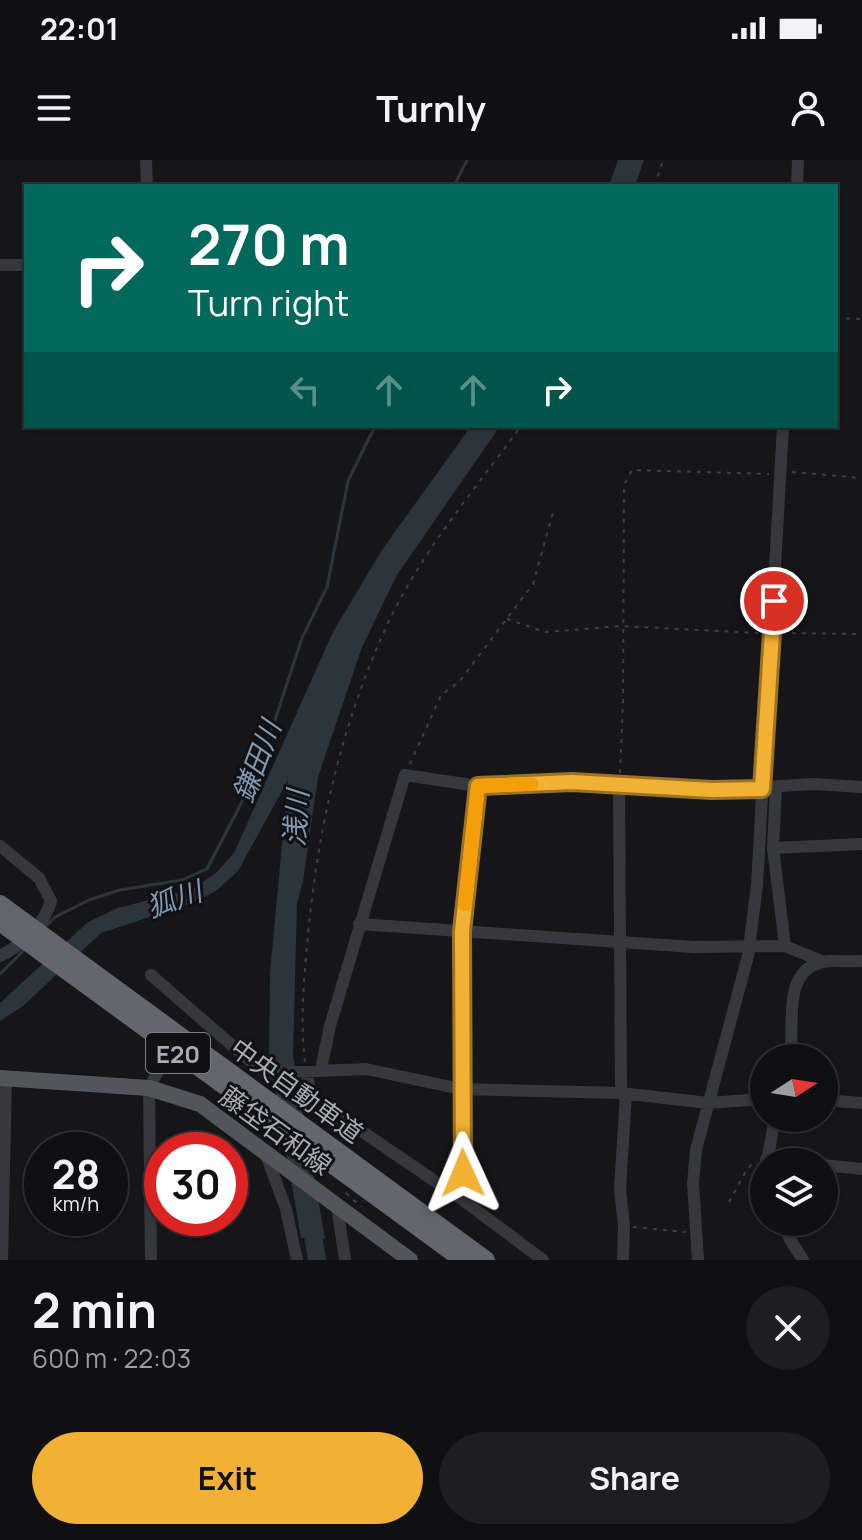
<!DOCTYPE html>
<meta charset="utf-8">
<style>
body{margin:0;font-family:Manrope,"Noto Sans JP",sans-serif;background:#1e1e20;color:#f1f3f6;height:100vh;display:flex;flex-direction:column;font-size:30px;white-space:nowrap}
*{box-sizing:border-box;margin:0}
p{font-size:26px;color:#9c9d9f}
.icon{flex:none;width:44px;height:44px;fill:none;stroke:currentColor;stroke-width:2;stroke-linecap:round;stroke-linejoin:round}
.map{position:relative;height:1100px;overflow:hidden}
.details{display:flex;flex-direction:column;background:#101012;flex:1}
.details>*{flex:none}
.guide{position:absolute;left:24px;top:24px;width:814px;height:244px;border-radius:0px;box-shadow:0 2px 6px #0004,0 0 0 2px #303032;background:#00695c;color:#fff;overflow:hidden}
.needle{width:52px;rotate:78deg}
.tools{position:absolute;left:750px;top:884px;display:grid;gap:16px}
.tools a{display:grid;place-items:center;width:88px;height:88px;border-radius:50%;background:#101012;box-shadow:0 2px 6px #0004,0 0 0 2px #303032;font-size:40px}
.speed{position:absolute;left:24px;top:972px;display:flex;gap:16px;font-size:40px;font-weight:700;text-align:center}
.speed>*{display:grid;place-content:center;width:104px;height:104px;border-radius:50%;background:#101012;box-shadow:0 2px 6px #0004,0 0 0 2px #303032;line-height:1}
.speed small{font-size:20px;font-weight:400}
.speed .limit{border:12px solid #d22;background:#fff;color:#111}
.pin{position:absolute;display:grid;place-items:center;width:68px;height:68px;color:#fff;margin:-34px;border:4px solid #fff;border-radius:50%;box-shadow:0 2px 8px #0007}
.me{position:absolute;width:88px;margin:-44px;rotate:359deg;stroke-linejoin:round;filter:drop-shadow(0 0 6px #0008)}
.turn{display:flex;align-items:center;gap:28px;height:168px;padding:0 32px;font-size:36px}
.turn .icon{width:104px;height:104px;stroke-width:2.5}
.turn b{display:block;font-size:56px;line-height:68px}
.lanes{display:flex;align-items:center;height:76px;padding:0 32px;background:#0003;justify-content:center;gap:40px;direction:ltr}
.lanes .off{opacity:.35}
.round{display:grid;place-items:center;flex:none;width:84px;height:84px;border-radius:42px;background:#1e1e20}
.headline{display:flex;align-items:center;justify-content:space-between;height:136px;padding:0 32px}
h1{font-size:48px;font-weight:700;line-height:60px}
.cta{display:flex;gap:16px;margin-top:auto;padding:16px 32px}
.cta a{flex:1;height:92px;border-radius:48px;background:#f2b134;color:#111;font-size:32px;font-weight:700;line-height:92px;text-align:center}
.cta a+a{background:#1e1e20;color:#f1f3f6}
.status{display:flex;justify-content:space-between;align-items:center;height:56px;padding:0 40px;background:#101012;direction:ltr}
.status svg{height:22px;fill:currentColor}
header{display:flex;justify-content:space-between;align-items:center;height:104px;padding:0 32px;background:#101012;font-size:36px;font-weight:700}
.map>svg:first-child{display:block}
.water{fill:#2c353c}
.lines{fill:none;stroke-linecap:round;stroke-linejoin:round}
.stream{stroke:#2c353c;stroke-width:3}
.river{stroke:#2c353c;stroke-width:18}
.path{stroke:#3d3f44;stroke-width:2;stroke-dasharray:4 6;stroke-linecap:butt}
.minor{stroke:#37383d;stroke-width:12}
.major{stroke:#53555c;stroke-width:16}
.highway{stroke:#63666e;stroke-width:18}
.route-casing{stroke:#9d7322;stroke-width:20}
.route{stroke:#f2b134;stroke-width:14}
.slow{stroke:#f59e0b;stroke-width:14}
.labels{text-anchor:middle;dominant-baseline:central;stroke-width:6;stroke-linejoin:round;paint-order:stroke}
.shield{fill:#111113;stroke:#7b7e86;stroke-width:2}
.shield-label{font-size:24px;font-weight:bold;fill:#a8adb8}
.street-label{font-size:26px;fill:#a8adb8;stroke:#111113}
.water-label{font-size:28px;font-style:italic;fill:#7f9bb3;stroke:#111113}
</style>
<div class="status"><b>22:01</b><svg viewBox="0 0 49 12"><path d="M0 12V9h3v3zM5 12V6h3v6zM10 12V3h3v9zM15 12V0h3v12zM26 1h20v11H26zM47 4h2v5h-2z"/></svg></div>
<header><svg class="icon" aria-label="menu" viewBox="0 0 24 24"><path d="M4 6h16M4 12h16M4 18h16"/></svg>Turnly<svg class="icon" aria-label="person" viewBox="0 0 24 24"><circle cx="12" cy="8" r="4"/><path d="M4 21q1-7 8-7t8 7"/></svg></header>
<div class="map">
<svg width="862" height="1100" viewBox="0 0 862 1100">
<rect width="100%" height="100%" fill="#161618"/>
<path class="water" d="M618,0h26l-9,26h-26z
M471,266h29l-103,149 -35,72 -44,130 -15,105 -6,21 -4,153 32,183 -24,-1 -32,-183 1,-82 18,-193 -50,91 -22,20 -24,12 -91,30 -78,73 -23,15v-18l88,-81 30,-14 74,-19 24,-16 18,-20 99,-221 49,-82z"/>
<g class="lines">
<path class="stream" d="M454,26l13,-26
M44,768l11,-11 34,-17 31,-10 62,-10 25,-11 39,-75 27,-68 29,-88 25,-51 21,-106 27,-55
M0,814l26,-26"/>
<path class="river" d="M310,1056l7,44"/>
<path class="path" d="M655,26l8,-26
M836,158l26,1
M792,312l70,6
M507,459l38,13 77,-6 137,7
M782,473l80,1
M410,604l31,-69 18,-13 74,-98 21,-75
M620,613l3,-72 1,-216 8,-15 137,4
M305,902c-5,-42 -1,-85 3,-127 10,-108 34,-213 80,-312 34,-72 87,-134 133,-197
M346,1033l15,14
M729,1042l18,-33 9,-9
M633,1067l53,5"/>
<path class="minor" d="M146,0l1,26
M797,26l1,-26
M0,105h26
M619,624l2,309
M776,628l-3,60 12,98
M0,686l39,32 12,23c-5,21 -31,46 -51,55
M773,688l89,-4
M359,764l334,23 92,-1 39,16
M151,815l107,93 11,5 97,-4 95,20 160,4 87,10 56,-4
M790,898c5,-31 -9,-88 33,-96 12,-2 26,0 39,-1
M321,909l9,-43 75,-251 73,11 94,-4 140,8 102,-6 48,3
M306,912l6,26 8,14 21,7 16,9 107,73 79,59
M824,940l38,3
M265,992l21,57 11,51
M766,999l30,3
M767,1002l8,-44
M824,1005l38,4
M464,1041l-3,-112 1,-158 16,-145
M337,1046l8,54
M784,1062l6,17 13,21
M2,1100l4,-182
M151,1100l-2,-172 14,-26
M623,1100l1,-34 -4,-37 6,-95
M698,1100l-5,-77 3,-33 52,-194 9,-71 26,-459"/>
<path class="major" d="M0,918l149,10 51,16 210,156"/>
<path class="highway" d="M0,744l486,356
M0,762l463,338"/>
</g>
<g class="lines">
<g class="route-casing">
<path id="route" d="M463,1013l-1,-242 16,-145 94,-4 140,8 50,-1 12,-188"/>
</g>
<use href="#route" class="route"/>
<path class="slow" d="M465,744l13,-118 53,-2"/>
</g>
<g class="labels">
<rect class="shield" x="146" y="873" width="64" height="40" rx="6"/>
<g class="shield-label">
<text x="178" y="893">E20</text>
</g>
<g class="street-label">
<text transform="translate(297 930) rotate(36)">中央自動車道</text>
<text transform="translate(276 970) rotate(36)">藤垈石和線</text>
</g>
<g class="water-label">
<text transform="translate(256 601) rotate(-69)">鎌田川</text>
<text transform="translate(295 658) rotate(-86)">浅川</text>
<text transform="translate(174 738) rotate(-19)">狐川</text>
</g>
</g>
</svg>
<div class="tools">
<a><svg class="needle" viewBox="-14 -14 28 28"><path d="M0-13l5 13h-10z" fill="#e53935"/><path d="M0 13l5-13h-10z" fill="#9c9d9f"/></svg></a>
<a><svg class="icon" aria-label="layers" viewBox="0 0 24 24"><path d="M12 4l9 5-9 5-9-5zM3 14l9 5 9-5"/></svg></a>
</div>
<div class="speed"><div>28<small>km/h</small></div><div class="limit">30</div></div>
<div class="pin" style="left:774px;top:441px;background:#d93025"><svg class="icon" aria-label="arrive" viewBox="0 0 24 24"><path d="M6 21V4h12l-3 4 3 4H6"/></svg></div>
<svg class="me" style="left:463px;top:1013px" viewBox="-20 -20 40 40"><path d="M0-17L14 15 0 8-14 15z" fill="#f2b134" stroke="#fff" stroke-width="4"/></svg>
<div class="guide">
<div class="turn"><svg class="icon" aria-label="right" viewBox="0 0 24 24"><path d="M7 20v-9h11M14 6l5 5-5 5"/></svg><div><b>270 m</b>Turn right</div></div>
<div class="lanes"><svg class="icon off" aria-label="left" viewBox="0 0 24 24"><path d="M17 20v-9H6M10 6l-5 5 5 5"/></svg><svg class="icon off" aria-label="ahead" viewBox="0 0 24 24"><path d="M12 20V5M6 11l6-6 6 6"/></svg><svg class="icon off" aria-label="ahead" viewBox="0 0 24 24"><path d="M12 20V5M6 11l6-6 6 6"/></svg><svg class="icon" aria-label="right" viewBox="0 0 24 24"><path d="M7 20v-9h11M14 6l5 5-5 5"/></svg></div>
</div>
</div>
<section class="details">
<div class="headline"><div><h1>2 min</h1><p>600 m · 22:03</p></div><a class="round"><svg class="icon" aria-label="close" viewBox="0 0 24 24"><path d="M6 6l12 12M18 6L6 18"/></svg></a></div>
<div class="cta"><a>Exit</a><a>Share</a></div>
</section>
